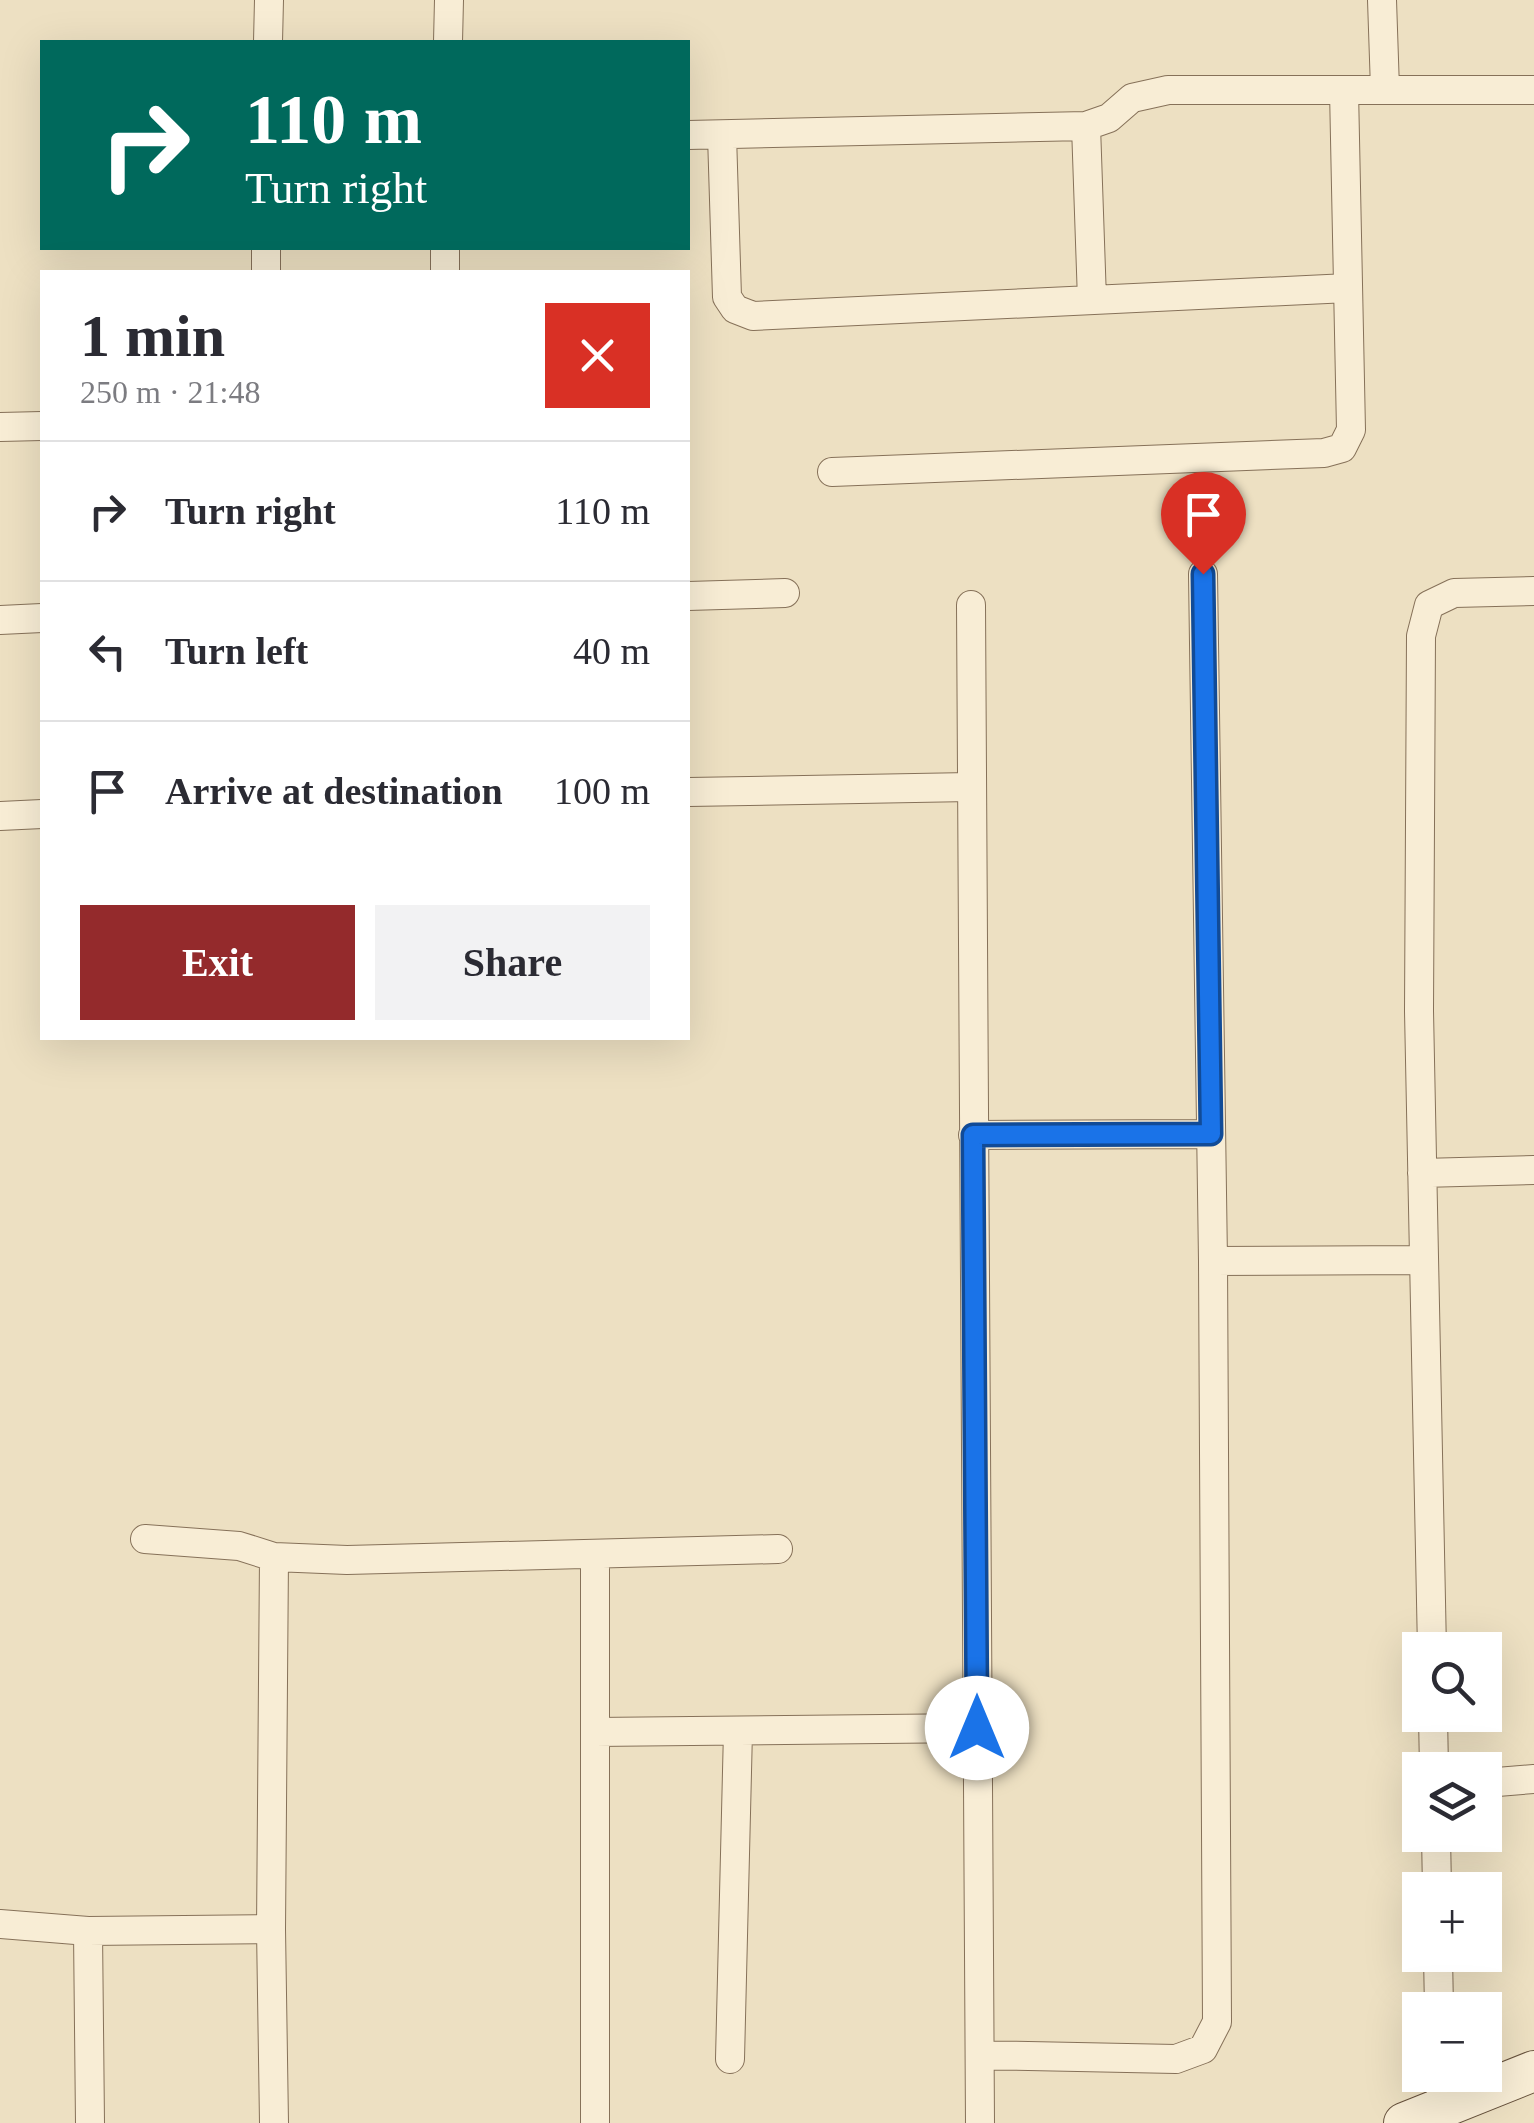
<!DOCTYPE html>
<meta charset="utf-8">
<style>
body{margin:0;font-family:"Times New Roman",serif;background:#f2f2f3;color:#2b2b33;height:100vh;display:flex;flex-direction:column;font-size:38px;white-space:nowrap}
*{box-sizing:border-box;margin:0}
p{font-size:32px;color:#7c7c81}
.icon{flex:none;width:55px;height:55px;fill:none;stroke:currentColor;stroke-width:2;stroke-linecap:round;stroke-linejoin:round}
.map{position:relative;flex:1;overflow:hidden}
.side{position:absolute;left:40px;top:270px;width:650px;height:770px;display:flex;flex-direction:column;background:#fff;border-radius:0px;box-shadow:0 10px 40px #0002}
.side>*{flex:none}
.hud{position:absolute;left:40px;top:40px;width:650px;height:210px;border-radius:0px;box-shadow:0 10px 40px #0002;background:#00695c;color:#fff;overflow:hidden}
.tools{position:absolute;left:1402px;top:1632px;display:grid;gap:20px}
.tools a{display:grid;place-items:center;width:100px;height:100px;border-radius:0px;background:#fff;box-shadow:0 10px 40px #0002;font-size:50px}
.pin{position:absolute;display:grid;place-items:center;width:85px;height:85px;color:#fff;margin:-102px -42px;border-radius:50% 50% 50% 0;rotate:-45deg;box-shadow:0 0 10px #0007}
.pin .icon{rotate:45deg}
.me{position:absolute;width:110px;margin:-55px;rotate:0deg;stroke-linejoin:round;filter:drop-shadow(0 0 8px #0008)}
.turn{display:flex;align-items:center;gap:35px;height:210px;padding:0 40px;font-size:45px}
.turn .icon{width:130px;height:130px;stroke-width:2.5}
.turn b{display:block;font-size:70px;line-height:85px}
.round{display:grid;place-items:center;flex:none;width:105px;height:105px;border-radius:0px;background:#f2f2f3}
.head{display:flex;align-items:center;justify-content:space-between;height:170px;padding:0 40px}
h1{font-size:60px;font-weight:600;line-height:75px}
.button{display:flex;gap:20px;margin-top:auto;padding:20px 40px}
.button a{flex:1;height:115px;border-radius:0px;background:#942a2c;color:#fff;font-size:40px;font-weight:600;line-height:115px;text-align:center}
.button a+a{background:#f2f2f3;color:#2b2b33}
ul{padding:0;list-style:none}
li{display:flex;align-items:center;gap:30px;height:140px;padding:0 40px;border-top:2px solid #e1e1e2}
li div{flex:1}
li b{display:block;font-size:38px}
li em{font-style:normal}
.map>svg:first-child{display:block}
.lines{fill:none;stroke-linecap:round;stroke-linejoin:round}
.street-casing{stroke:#867159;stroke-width:30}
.secondary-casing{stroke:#68523d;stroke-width:42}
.street{stroke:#f8edd5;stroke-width:28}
.secondary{stroke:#f8edd5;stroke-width:40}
.route-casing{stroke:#114b97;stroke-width:25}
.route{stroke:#1a73e8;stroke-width:18}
</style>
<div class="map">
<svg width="1534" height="2123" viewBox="0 0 1534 2123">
<rect width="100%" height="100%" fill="#ede0c2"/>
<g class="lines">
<g class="street-casing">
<path id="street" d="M1382,0l3,89
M268,42l1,-42
M448,42l1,-42
M1086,126l6,174
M688,135l398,-9 23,-8 23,-20 36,-8h366
M722,135l5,162 8,12 18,7 595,-28
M266,272v-24
M445,272v-24
M0,427l42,-1
M832,472l492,-19 18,-5 9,-18 -7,-340
M688,596l97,-3
M971,605l9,1518
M0,620l42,-2
M688,792l282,-5
M0,816l42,-2
M973,1135l238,-1
M1422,1173l112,-3
M1213,1261l211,-1
M145,1539l94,7 35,11 73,3 431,-11
M274,1557l-3,372 3,194
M1432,1650l-13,-639 2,-375 8,-31 25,-12 80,-2
M1433,1715l1,55
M595,1732l382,-4
M1485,1783l49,-4
M1436,1835l1,55
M0,1924l88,7 183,-2
M88,1931l2,192
M1438,1955l1,55
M980,2055l196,4 27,-10 14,-27 -4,-761 -10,-687
M730,2059l8,-328
M1441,2075v33
M595,2123v-569"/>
</g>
<g class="secondary-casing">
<path id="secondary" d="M1404,2123l130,-52"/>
</g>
<use href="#street" class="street"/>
<use href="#secondary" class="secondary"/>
</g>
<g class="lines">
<g class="route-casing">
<path id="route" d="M977,1728l-4,-593 238,-1 -8,-560"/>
</g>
<use href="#route" class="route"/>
</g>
</svg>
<div class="tools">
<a><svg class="icon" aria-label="search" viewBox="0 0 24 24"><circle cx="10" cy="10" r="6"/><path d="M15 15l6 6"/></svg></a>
<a><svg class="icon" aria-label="layers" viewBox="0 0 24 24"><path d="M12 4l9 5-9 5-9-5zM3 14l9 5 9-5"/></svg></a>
<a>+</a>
<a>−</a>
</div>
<div class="pin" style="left:1203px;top:574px;background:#d93025"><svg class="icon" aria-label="arrive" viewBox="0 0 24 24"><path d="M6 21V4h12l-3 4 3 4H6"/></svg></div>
<svg class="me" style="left:977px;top:1728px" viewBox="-20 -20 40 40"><circle r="19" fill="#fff"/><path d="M0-13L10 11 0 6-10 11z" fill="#1a73e8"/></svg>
<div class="hud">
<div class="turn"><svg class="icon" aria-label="right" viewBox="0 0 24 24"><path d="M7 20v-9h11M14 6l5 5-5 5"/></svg><div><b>110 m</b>Turn right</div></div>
</div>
<section class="side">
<div class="head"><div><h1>1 min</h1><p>250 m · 21:48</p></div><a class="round" style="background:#d93025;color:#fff"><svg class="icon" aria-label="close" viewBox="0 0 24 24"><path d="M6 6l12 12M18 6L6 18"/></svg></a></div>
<ul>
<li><svg class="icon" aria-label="right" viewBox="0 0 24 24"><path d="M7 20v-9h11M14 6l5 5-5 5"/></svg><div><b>Turn right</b></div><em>110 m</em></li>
<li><svg class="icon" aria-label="left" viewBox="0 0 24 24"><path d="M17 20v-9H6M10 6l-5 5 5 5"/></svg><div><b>Turn left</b></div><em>40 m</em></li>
<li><svg class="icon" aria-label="arrive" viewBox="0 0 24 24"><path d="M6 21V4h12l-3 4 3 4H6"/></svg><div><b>Arrive at destination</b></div><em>100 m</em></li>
</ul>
<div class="button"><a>Exit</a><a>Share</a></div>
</section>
</div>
